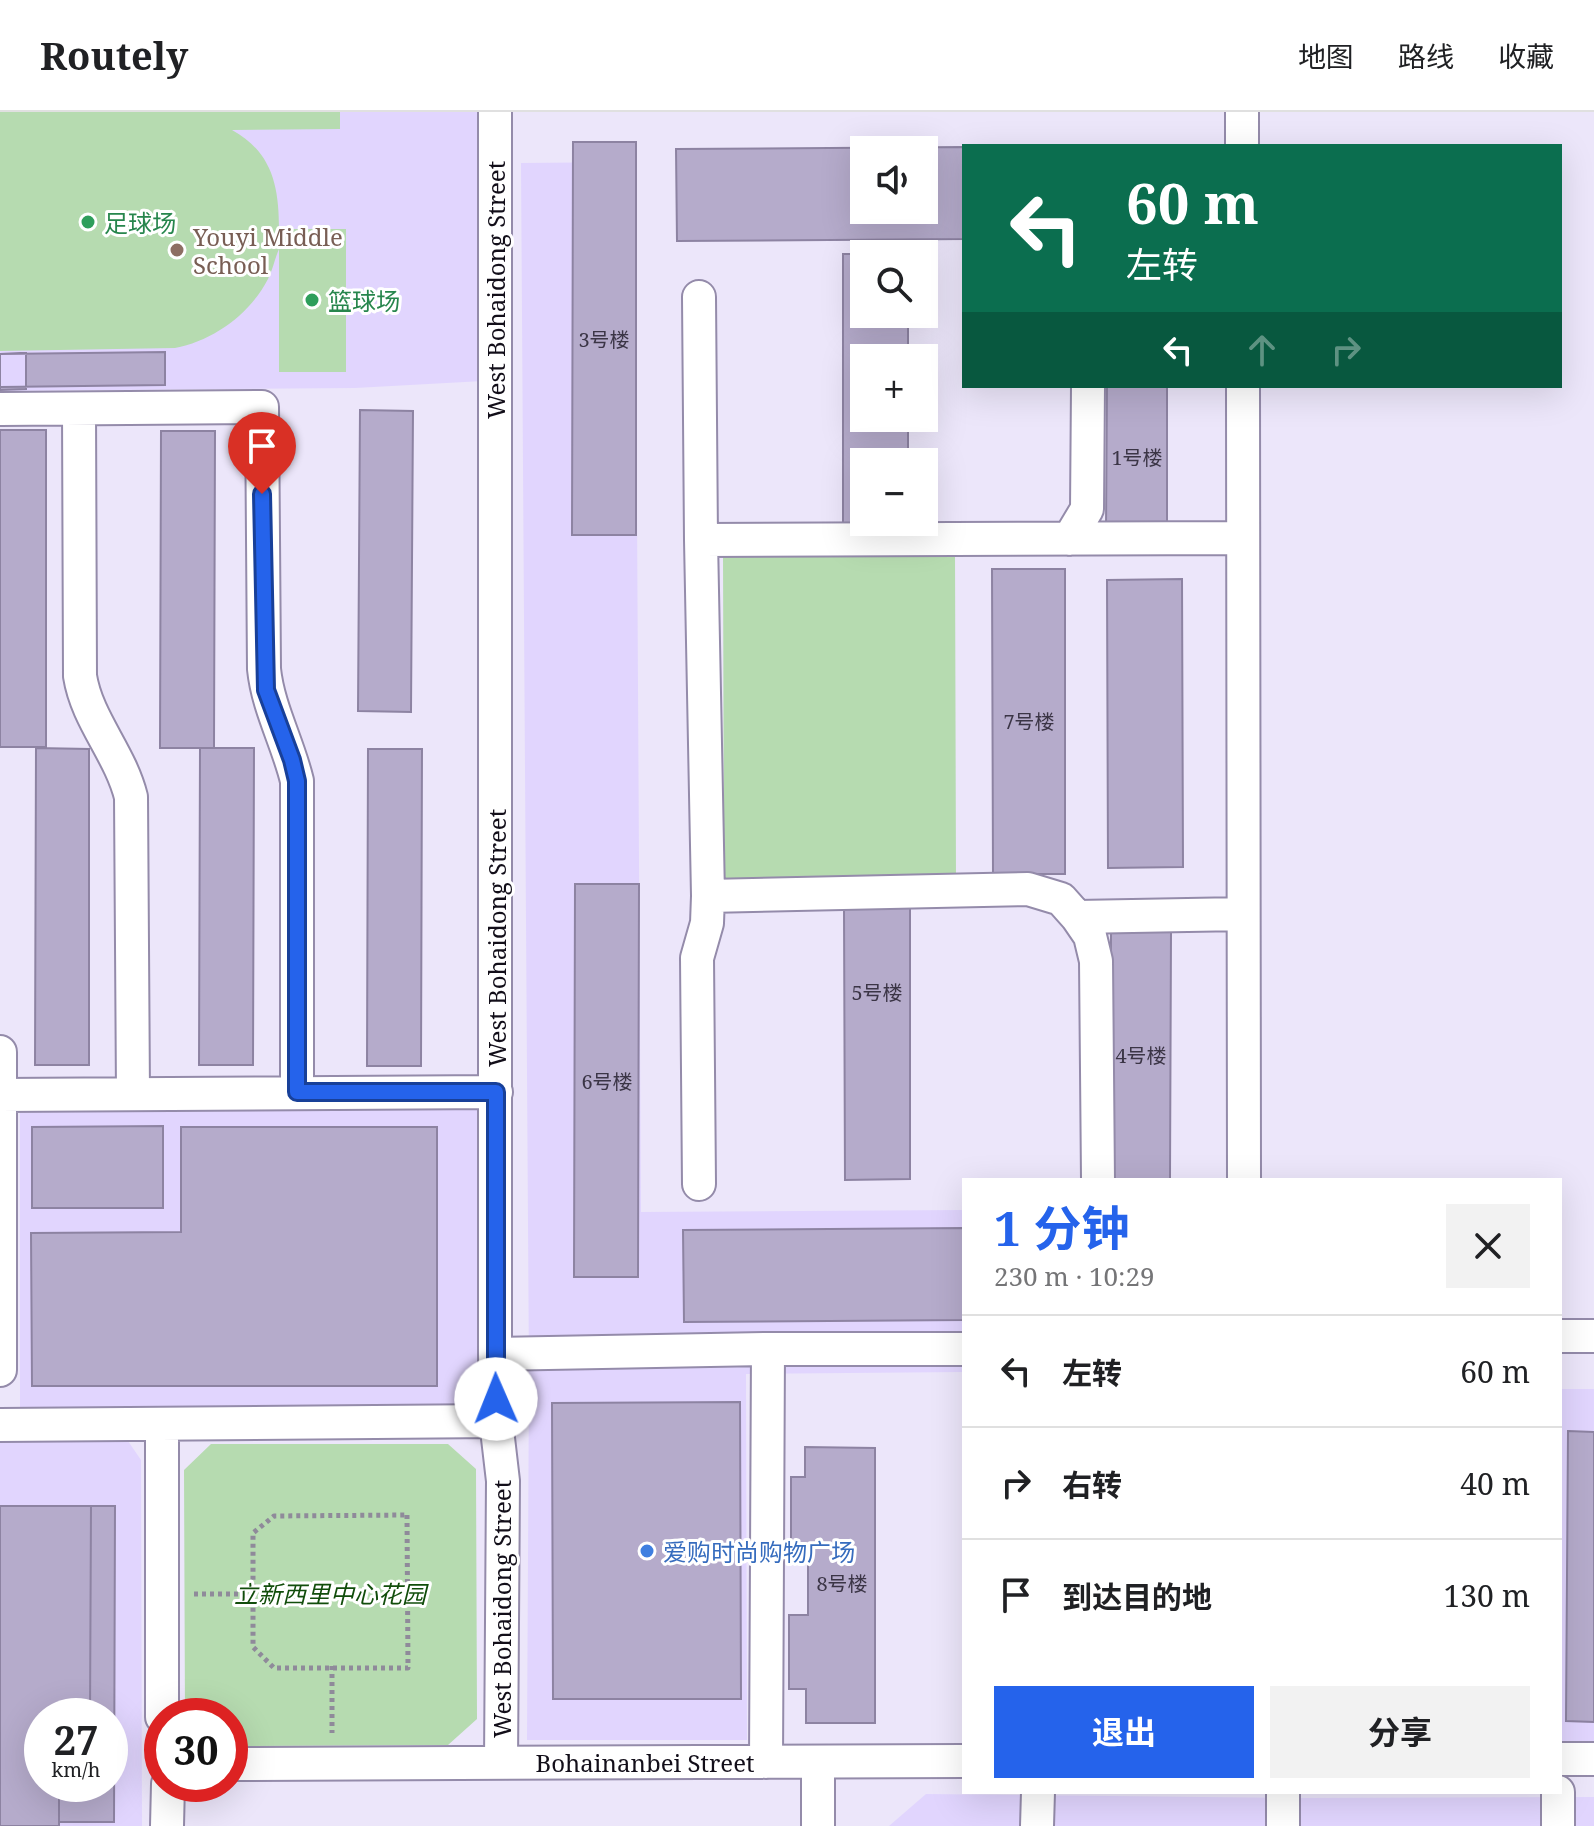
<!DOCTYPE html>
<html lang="zh">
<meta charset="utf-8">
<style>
body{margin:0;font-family:"Noto Serif","Noto Sans SC",serif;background:#f2f2f2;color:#202124;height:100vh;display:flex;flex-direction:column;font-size:30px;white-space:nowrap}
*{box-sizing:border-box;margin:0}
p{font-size:26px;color:#757577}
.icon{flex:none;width:44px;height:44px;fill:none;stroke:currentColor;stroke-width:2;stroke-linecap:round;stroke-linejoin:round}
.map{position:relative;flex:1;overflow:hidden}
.details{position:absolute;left:962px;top:1066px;width:600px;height:616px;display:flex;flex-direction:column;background:#fff;border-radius:0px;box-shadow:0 8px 32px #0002}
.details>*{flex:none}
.hud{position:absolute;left:962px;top:32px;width:600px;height:244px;border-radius:0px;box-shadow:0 8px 32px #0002;background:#0b6e4f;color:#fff;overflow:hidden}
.buttons{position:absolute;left:850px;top:24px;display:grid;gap:16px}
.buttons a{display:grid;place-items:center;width:88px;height:88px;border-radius:0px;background:#fff;box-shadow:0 8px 32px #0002;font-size:40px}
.speed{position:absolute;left:24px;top:1586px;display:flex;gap:16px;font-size:40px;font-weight:700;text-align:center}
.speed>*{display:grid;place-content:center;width:104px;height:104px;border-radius:50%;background:#fff;box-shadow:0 8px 32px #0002;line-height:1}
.speed small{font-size:20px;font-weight:400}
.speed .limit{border:12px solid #d22;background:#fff;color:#111}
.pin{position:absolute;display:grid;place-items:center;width:68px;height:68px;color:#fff;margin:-82px -34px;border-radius:50% 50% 50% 0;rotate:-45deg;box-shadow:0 0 8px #0007}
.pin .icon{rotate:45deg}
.me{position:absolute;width:88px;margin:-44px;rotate:359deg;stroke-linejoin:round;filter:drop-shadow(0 0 6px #0008)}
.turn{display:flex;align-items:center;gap:28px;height:168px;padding:0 32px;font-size:36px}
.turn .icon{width:104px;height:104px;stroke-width:2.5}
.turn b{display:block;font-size:56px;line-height:68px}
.lanes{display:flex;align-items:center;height:76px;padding:0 32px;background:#0003;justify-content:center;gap:40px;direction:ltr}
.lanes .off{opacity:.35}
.round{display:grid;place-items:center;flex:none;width:84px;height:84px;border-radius:0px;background:#f2f2f2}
.overview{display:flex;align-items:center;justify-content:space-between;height:136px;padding:0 32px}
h1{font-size:48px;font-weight:700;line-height:60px;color:#2563eb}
.primary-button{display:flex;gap:16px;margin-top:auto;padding:16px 32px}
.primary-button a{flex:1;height:92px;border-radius:0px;background:#2563eb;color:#fff;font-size:32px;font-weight:700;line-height:92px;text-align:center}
.primary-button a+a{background:#f2f2f2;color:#202124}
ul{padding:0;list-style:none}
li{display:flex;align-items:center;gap:24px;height:112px;padding:0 32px;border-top:2px solid #e0e0e0}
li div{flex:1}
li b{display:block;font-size:30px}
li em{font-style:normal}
header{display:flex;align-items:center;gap:48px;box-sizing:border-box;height:112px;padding:0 40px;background:#fff;border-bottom:2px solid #e0e0e0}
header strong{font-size:38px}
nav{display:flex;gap:44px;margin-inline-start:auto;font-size:28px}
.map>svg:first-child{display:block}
.built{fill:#e1d5fe;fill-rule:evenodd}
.green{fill:#b6dbb0}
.building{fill:#b5abcb;stroke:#8d83a2;stroke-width:2;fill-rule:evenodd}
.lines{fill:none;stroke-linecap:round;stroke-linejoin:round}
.minor-casing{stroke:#948baa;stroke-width:36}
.path{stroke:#8f8a9a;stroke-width:5;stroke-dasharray:4 4;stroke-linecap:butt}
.minor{stroke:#fff;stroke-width:32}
.route-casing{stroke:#184099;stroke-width:20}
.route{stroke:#2563eb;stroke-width:14}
.leisure-dot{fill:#2e9e5b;stroke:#fff;stroke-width:3}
.education-dot{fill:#8d6e63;stroke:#fff;stroke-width:3}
.shop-dot{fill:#3f7fe0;stroke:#fff;stroke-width:3}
.labels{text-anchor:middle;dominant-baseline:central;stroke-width:6;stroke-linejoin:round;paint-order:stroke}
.number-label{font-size:20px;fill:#3b3546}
.leisure-label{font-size:24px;fill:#27864d;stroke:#fff;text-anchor:start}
.education-label{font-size:24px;fill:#785e54;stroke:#fff;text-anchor:start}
.street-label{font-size:24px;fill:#120e19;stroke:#fff}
.shop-label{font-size:24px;fill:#366cbe;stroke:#fff;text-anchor:start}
.park-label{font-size:24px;font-style:italic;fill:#114d0b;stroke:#fff}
</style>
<header>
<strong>Routely</strong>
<nav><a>地图</a><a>路线</a><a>收藏</a></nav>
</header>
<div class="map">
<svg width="1594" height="1714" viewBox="0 0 1594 1714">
<rect width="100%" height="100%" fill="#ece6fa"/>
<path class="built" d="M0,0h482l1,269 -128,7 -355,3z
M635,50l6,1050 323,-2v162l-218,2 1,366h-220l2,-365 -8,-1212z
M482,992l1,305 -463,1v-305z
M1560,1277h34v354h-34z
M128,1329l13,19 1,366h-142v-384zM42,1604h68v68h-68z
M926,1682l364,4 304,-1v29h-705z"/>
<path class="green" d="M0,0h340v17l-108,1c40,22 47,56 47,99h67v143h-67v-123c-4,9 -6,20 -11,30 -18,35 -55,62 -93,69l-175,3z
M955,440l1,328h-232l-1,-327z
M211,1332h237l28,25 1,250 -29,26 -218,1v-30h-45l-1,-246z"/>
<path class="building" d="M573,30h63v393h-64z
M964,35v92l-287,2 -1,-92zM864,38h60v60h-60z
M843,142h21v60h44v44h-44v60h44v44h-44v60h45v4h-66z
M165,240v33l-165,2v-33z
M26,241v36l-26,1v-36z
M1107,274h60v143h-61z
M360,298l53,1 -2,301 -53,-1z
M0,318h46v317h-46z
M161,319h54l-1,317h-54z
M992,457h73v305h-72z
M1182,467l1,288 -75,1 -1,-288z
M36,636l53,1v316h-54z
M200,636h54l-1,317h-54z
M368,637h54l-1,317h-54z
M575,772h64l-1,393h-64z
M844,796h66v271l-65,1z
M1111,818h60l-1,250h-60z
M163,1014v82h-131v-81z
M181,1015h256v259h-405l-1,-153 150,-1z
M964,1116v92l-280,2 -1,-92z
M740,1290l1,297h-188l-1,-296z
M1568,1319l26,1v290l-28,-1z
M805,1335l70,1v275h-69v-34h-17v-74h19v-65h-17v-73h14z
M0,1394h91l-1,210h-48v68h48v5h-31v37h-59z
M91,1394h24l-1,316h-55v-33h31v-5h20v-68h-20z"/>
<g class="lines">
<g class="minor-casing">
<path id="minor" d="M495,0v1242l1,67 7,60 -2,282
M1242,0v34
M699,185l2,243 7,356 320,-7 33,10 16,18 166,-3
M1243,274l1,794
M0,297l262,-2 2,262c4,39 24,74 33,112v311
M79,297l1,267c7,44 40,77 51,121l2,297
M1069,427l18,-30 1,-123
M701,428l542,-2
M1077,805l13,19 6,25 2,219
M0,940v318
M0,983l496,-3
M699,1072l-2,-226 10,-35 1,-27
M1560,1224h34
M495,1242l273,-5h196
M0,1313l496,-4
M162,1605v-293
M1560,1647h34
M766,1650l2,-413
M818,1650v64
M230,1652l734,-3
M1283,1680v34
M167,1714l1,-42
M1037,1714l1,-34
M1558,1714v-34"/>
</g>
<path class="path" d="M407,1403l1,153h-134l-21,-21v-114l21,-17z
M194,1482h59
M332,1554v67"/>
<use href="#minor" class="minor"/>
</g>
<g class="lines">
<g class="route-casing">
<path id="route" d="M262,382l4,196 26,70 5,21v311h199v307"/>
</g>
<use href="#route" class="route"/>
</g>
<g class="leisure-dot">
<circle cx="88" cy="110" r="8"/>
<circle cx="312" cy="188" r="8"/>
</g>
<circle class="education-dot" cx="177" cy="138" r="8"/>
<circle class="shop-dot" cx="647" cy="1439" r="8"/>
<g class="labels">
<g class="number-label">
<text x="604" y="227">3号楼</text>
<text x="1137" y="345">1号楼</text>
<text x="1029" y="609">7号楼</text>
<text x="877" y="880">5号楼</text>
<text x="1141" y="943">4号楼</text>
<text x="607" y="969">6号楼</text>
<text x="842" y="1471">8号楼</text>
</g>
<g class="leisure-label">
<text x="104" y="110">足球场</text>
<text x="328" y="188">篮球场</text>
</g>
<g class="education-label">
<text x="193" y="124">Youyi Middle<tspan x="193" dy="28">School</tspan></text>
</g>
<g class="street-label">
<text transform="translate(495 178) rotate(-90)">West Bohaidong Street</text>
<text transform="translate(496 826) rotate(-90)">West Bohaidong Street</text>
<text transform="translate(501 1497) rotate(-90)">West Bohaidong Street</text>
<text x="645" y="1650">Bohainanbei Street</text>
</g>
<g class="shop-label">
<text x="663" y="1439">爱购时尚购物广场</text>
</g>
<g class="park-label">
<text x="330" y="1481">立新西里中心花园</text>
</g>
</g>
</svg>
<div class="buttons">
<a><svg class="icon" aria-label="sound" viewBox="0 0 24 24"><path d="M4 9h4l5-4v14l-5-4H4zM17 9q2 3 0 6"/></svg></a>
<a><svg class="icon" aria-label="search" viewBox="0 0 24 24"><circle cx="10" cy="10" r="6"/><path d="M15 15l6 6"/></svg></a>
<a>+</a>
<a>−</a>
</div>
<div class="speed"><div>27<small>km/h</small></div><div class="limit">30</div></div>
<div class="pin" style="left:262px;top:382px;background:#d93025"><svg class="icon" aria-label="arrive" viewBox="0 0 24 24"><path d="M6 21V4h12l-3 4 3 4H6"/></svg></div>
<svg class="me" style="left:496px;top:1287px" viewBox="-20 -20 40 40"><circle r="19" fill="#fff"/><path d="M0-13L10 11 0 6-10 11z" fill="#2563eb"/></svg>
<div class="hud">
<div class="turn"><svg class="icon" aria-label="left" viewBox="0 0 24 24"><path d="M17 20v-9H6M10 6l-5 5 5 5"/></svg><div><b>60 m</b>左转</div></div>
<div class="lanes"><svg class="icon" aria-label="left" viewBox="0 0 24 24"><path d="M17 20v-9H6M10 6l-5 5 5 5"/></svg><svg class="icon off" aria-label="ahead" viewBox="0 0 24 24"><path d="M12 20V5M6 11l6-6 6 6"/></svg><svg class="icon off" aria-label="right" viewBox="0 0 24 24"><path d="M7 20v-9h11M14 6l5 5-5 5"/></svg></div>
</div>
<section class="details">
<div class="overview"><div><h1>1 分钟</h1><p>230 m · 10:29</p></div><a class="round"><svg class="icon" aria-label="close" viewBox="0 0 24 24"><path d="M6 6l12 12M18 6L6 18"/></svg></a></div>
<ul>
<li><svg class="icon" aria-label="left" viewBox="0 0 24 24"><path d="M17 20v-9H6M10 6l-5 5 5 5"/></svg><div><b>左转</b></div><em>60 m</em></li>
<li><svg class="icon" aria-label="right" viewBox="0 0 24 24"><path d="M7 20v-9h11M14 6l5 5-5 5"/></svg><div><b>右转</b></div><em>40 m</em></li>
<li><svg class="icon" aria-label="arrive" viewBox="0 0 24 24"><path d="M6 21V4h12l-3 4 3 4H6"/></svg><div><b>到达目的地</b></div><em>130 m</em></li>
</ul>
<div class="primary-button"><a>退出</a><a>分享</a></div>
</section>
</div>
